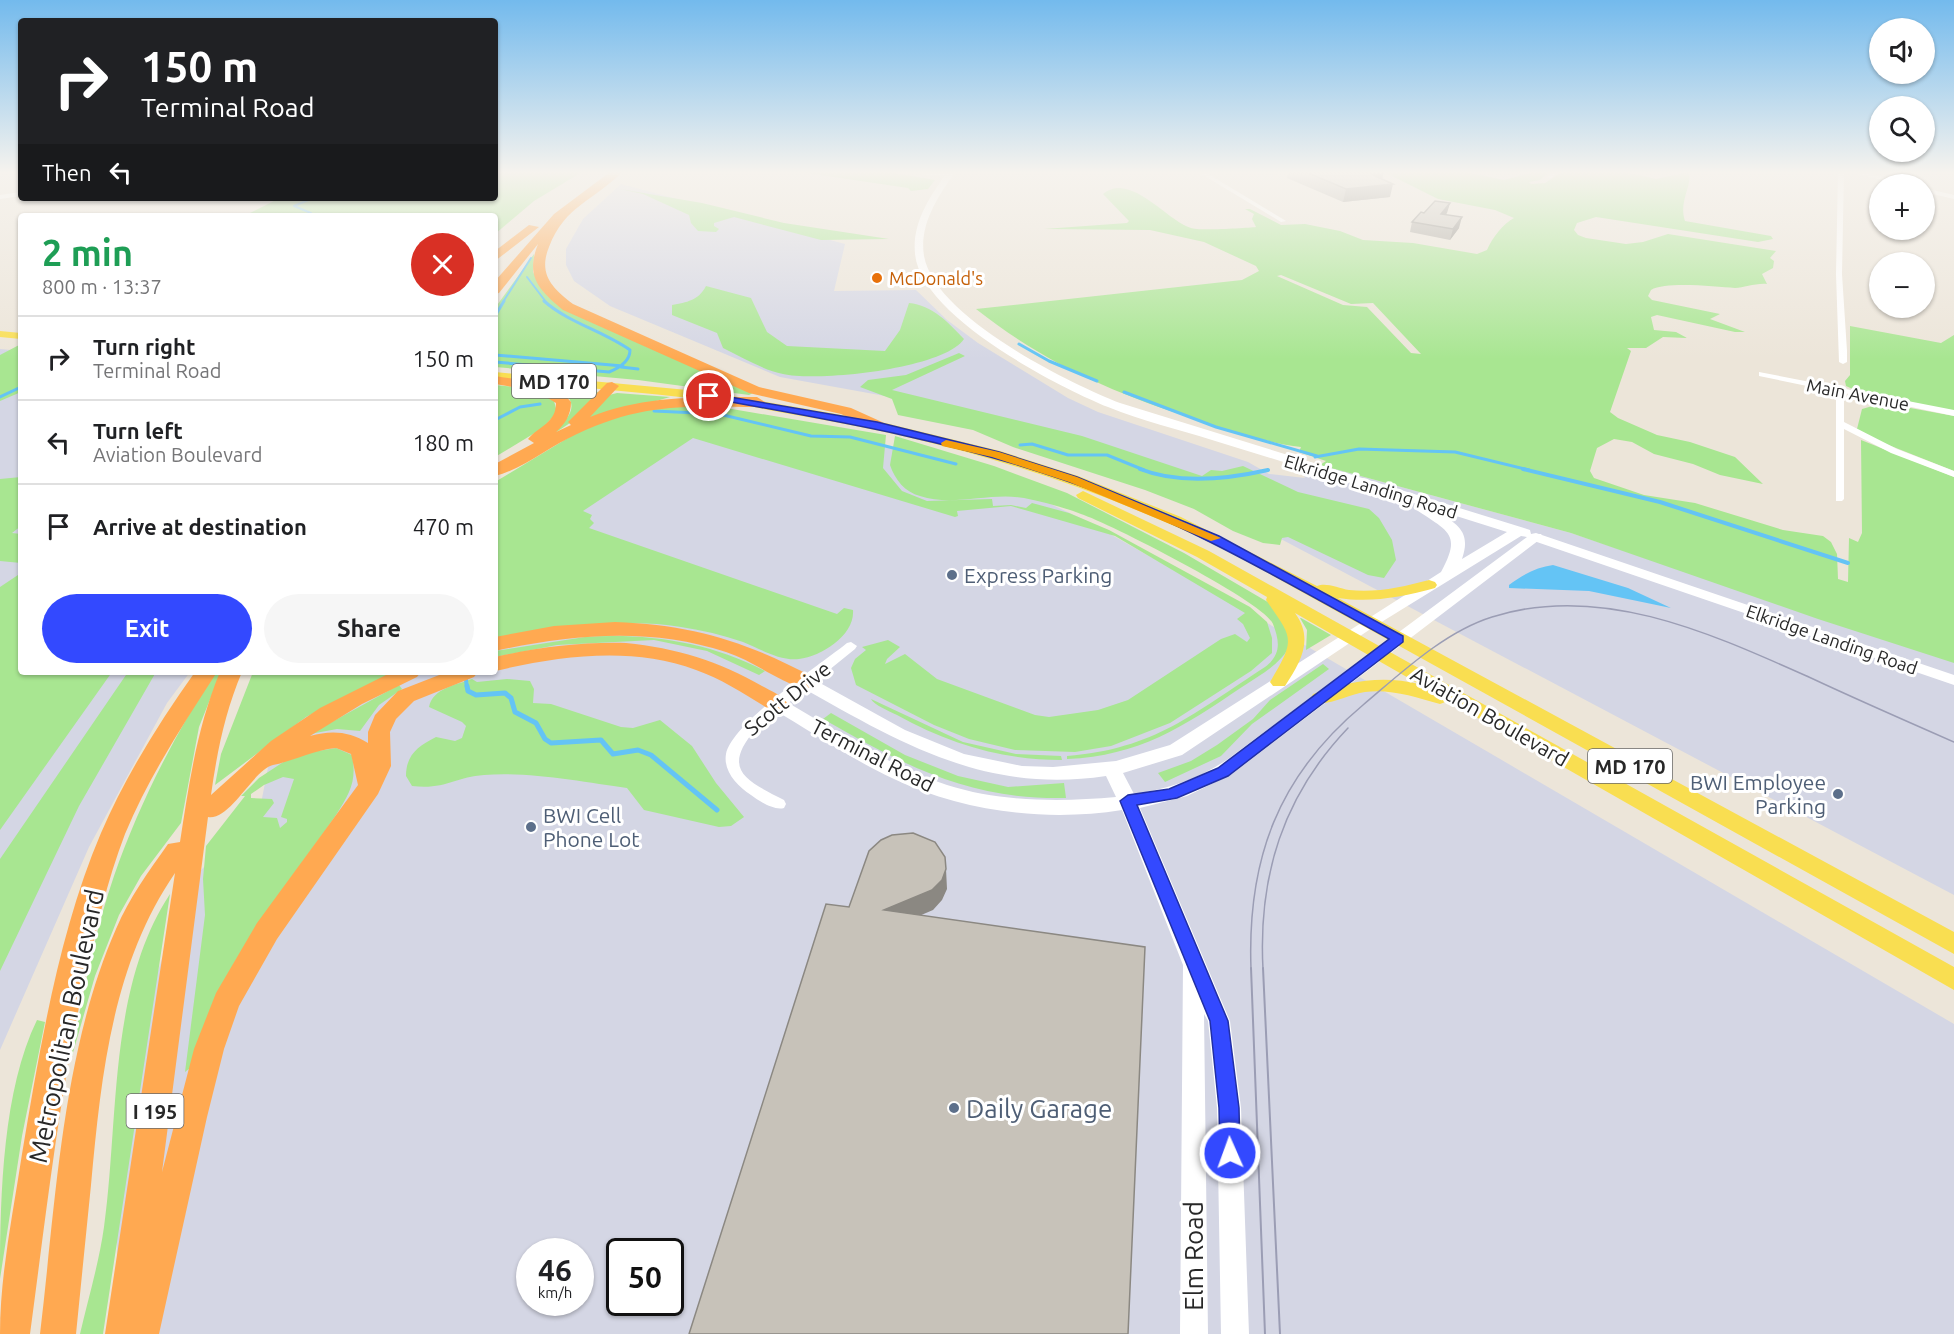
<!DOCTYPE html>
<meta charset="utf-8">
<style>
body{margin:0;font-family:Ubuntu,sans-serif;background:#f6f6f6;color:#202124;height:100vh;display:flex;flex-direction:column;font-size:22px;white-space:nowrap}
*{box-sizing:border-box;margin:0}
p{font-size:20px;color:#757577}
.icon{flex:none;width:33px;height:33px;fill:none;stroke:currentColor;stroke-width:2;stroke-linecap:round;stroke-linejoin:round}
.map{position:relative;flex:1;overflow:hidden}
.details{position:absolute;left:18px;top:213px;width:480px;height:462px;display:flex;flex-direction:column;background:#fff;border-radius:6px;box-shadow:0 2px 4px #0004}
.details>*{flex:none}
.guide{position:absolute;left:18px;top:18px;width:480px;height:183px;border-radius:6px;box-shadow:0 2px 4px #0004;background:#202124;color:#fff;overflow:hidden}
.buttons{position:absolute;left:1869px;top:18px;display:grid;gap:12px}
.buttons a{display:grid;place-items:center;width:66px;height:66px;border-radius:50%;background:#fff;box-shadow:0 2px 4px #0004;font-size:30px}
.speed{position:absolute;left:516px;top:1238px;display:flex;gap:12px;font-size:30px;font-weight:700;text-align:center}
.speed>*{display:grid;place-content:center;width:78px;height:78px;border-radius:50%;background:#fff;box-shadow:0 2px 4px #0004;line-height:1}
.speed small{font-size:15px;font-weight:400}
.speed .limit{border:3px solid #111;border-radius:9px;background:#fff;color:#111}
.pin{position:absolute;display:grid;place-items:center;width:51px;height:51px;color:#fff;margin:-26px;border:3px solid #fff;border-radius:50%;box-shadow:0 2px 6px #0007}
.me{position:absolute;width:66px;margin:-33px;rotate:358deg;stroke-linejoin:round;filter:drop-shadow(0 0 4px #0008)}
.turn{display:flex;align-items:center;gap:21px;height:126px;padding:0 24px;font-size:27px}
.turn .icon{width:78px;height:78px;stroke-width:2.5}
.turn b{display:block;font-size:42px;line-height:51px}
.then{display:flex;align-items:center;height:57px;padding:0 24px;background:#0003;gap:12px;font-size:22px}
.round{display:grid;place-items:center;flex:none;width:63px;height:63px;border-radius:32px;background:#f6f6f6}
.headline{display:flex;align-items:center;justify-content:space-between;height:102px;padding:0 24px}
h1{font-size:36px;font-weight:700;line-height:45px;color:#1e9e55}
.button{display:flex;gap:12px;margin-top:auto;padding:12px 24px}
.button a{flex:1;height:69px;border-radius:36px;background:#3349ff;color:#fff;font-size:24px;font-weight:700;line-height:69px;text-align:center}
.button a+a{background:#f6f6f6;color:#202124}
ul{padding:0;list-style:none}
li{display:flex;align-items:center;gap:18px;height:84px;padding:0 24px;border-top:2px solid #e0e0e0}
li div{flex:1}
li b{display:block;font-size:22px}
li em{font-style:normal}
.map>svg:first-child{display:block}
.airport{fill:#d4d6e4;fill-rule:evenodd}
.green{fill:#a8e691;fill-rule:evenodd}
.water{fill:#64c4f5}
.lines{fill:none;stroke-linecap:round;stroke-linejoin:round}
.stream-far3{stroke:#64c4f5;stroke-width:2}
.stream-far2{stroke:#64c4f5;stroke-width:3}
.stream-far1{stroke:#64c4f5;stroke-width:4}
.stream{stroke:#64c4f5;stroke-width:5}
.minor{fill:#fff;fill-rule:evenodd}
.tertiary{fill:#fff;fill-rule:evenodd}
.secondary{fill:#fff;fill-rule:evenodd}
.primary{fill:#f9de51;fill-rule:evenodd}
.motorway{fill:#ffa951;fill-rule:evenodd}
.tram-far1{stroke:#9b9db4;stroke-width:1.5}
.tram{stroke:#9b9db4;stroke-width:2}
.wall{fill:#aba79f}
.shaded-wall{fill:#8b8882}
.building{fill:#c7c2b9;stroke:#8b8882;stroke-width:1.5}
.route{fill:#3349ff;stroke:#212fa6;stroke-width:1.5}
.slow{fill:#f59e0b}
.food-dot{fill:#e8710a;stroke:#fff;stroke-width:2}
.service-dot{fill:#5c6f8a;stroke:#fff;stroke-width:2}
.labels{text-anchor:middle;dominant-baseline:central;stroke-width:6;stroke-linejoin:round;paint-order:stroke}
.far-food-label{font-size:18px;fill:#c56008;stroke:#fff;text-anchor:start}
.far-street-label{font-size:18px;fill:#282828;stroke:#fff}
.shield{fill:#fff;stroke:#686868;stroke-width:1.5}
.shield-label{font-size:20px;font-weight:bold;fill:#282828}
.service-label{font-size:21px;fill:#4e5e75;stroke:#fff;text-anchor:start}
.street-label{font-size:21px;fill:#282828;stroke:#fff}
.near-street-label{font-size:26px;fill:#282828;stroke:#fff}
.near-service-label{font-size:26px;fill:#4e5e75;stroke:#fff;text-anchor:start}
</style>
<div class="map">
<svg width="1954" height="1334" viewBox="0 0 1954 1334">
<rect width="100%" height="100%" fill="#ece5d9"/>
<path class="airport" d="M621,184l224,60 -11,47 82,-1 31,30 31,23 90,55 30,14 150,50 21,12 36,4 -2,-4 17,-9 251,68 383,129v233l-694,-367 -364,-130 -116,-21 -170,-71 -36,-25 -8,-16v-16l17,-30z
M0,349l21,2v321h169l-23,31 -78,144 -89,203z
M616,423l263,21 48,14 104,37 56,26 163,92 704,411v310h-1837v-119l36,-229 33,-99 18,-20 55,-53 27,-140 209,-2v-182zM530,1251h50v51h-50zM620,1251h50v51h-50z"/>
<path class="green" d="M495,172h87l-48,29 -39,33v-18h-251l36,-18h215z
M800,172h89l46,8 -7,9 -17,2 -3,-3z
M1384,172h82l38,8 29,-8h16l-9,8 -11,2 2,2 14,-1 17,-11h64l30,7 32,-7c6,11 -10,29 -3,49l86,15 2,3 -15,3 -162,-25 -19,6 -3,7 4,5 8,3 40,6 17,-2 25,-8 108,17 -6,7 4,3 -1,7 -11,6 5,10c-12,-1 -23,4 -32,4 -19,-1 -68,-7 -84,2l-3,6 4,4 68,14 -10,5 35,13h-10l-78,-17 -6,2 3,13 22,2 11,6 -24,-1 -17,11h-19l4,3 -21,61 8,6 39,17 33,7 45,15 28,27 -43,-9 -27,-11 -39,-10 -22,-12 -18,-3 -17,9 -7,23 4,7 50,17 51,8 88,27 40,6 8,6 6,12 1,25 10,3 1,-44 9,4 4,-9 -1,-93 93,37v186l-136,-44 -247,-86 -251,-68 6,-4 -27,-9 2,-5c-37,-5 -71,-16 -106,-28 -82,-26 -151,-56 -219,-110l266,-29 17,-9 -3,-5 -52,-24 -54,-12 -106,-1 83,-6 2,-2 -26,-27c27,-23 63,26 88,34 6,3 56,0 65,-1l-4,-8 2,-5 -9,-5h5l31,16 24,-1 35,7 23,9 50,3 64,11 10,-4c5,-12 16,-26 27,-32l-19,-8 -57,-11zM1281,275l70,29 22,-1 48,51 -10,-1 -44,-46 -24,-2 -66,-29z
M620,189l82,14 82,20 105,16 -68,1 -87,-23 -20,6v3l5,3 -3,3 -18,-1 -7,-8 -2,-8 -46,-21z
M534,254l-1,18 11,20 209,101 -4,2 -111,-15 -143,-13v-59z
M706,286l45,12 16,34 20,14 98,5 15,-21 9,-27c23,2 40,20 55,36 -20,30 -146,43 -181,35 -20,-4 -41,-17 -60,-26l-6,-15 -45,-18v-10c15,-3 26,-4 34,-19z
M1850,326l91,17 13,-8v76l-95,-19 -13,-6 -1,-5 5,-6z
M21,344v48l-21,9v-46z
M959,353l6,3 -73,34 190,46 120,40 9,-6 11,1 21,-5 55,26 71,17 10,9 13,22 4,20 -12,18 -16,-3 -80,-38 -6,1 -2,7 -17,-2 -30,-12 -39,-22 -49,-19 -132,-43 -40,-17 -75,-15 -6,-16 -32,-12 8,-7 38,-5z
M495,385l30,3 -1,2 17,4 13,7 3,11 -14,16 -48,29z
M557,388l39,3 4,3 -24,25 -48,32c18,-17 68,-40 29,-63z
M617,393l53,4 -87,25 26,-27z
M1883,403l71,13v55l-73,-29 -24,-13 5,-20z
M690,405l36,3 160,27 -3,33 19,23 25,10 65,-2 1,7 18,-1 15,3 6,-5 37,10 40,17 141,77 17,15 5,16v15l-21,18 -81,52 -59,23 -36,6 -60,-2 -46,-11 -35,-14 -78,-40 -5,-17 4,-9 11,-9 -4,-3 26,-7 12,7 -13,12 -2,5 20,-10 32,25 98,36 14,2 49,-7 30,-10 93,-61 14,-5 12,8 3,-4 -7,-14 -6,-5 8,-6 -130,-77 -104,-30 -54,5 1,5 -3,1 -262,-79 -110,73 9,4 -2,4 4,4 -5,5 248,86 7,-6 9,2c2,25 -31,46 -54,49 -20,2 -38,-10 -56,-17 -20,-7 -41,-12 -62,-15 -63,-10 -124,3 -186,11v-156l86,-52 49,-19z
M895,436l99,30 73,27 117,60 89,52 15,19v25c-10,17 -30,27 -46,38 -59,40 -103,69 -175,72v-3c88,-7 127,-43 198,-89 16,-12 15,-25 8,-43 -7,-21 -164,-101 -192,-110 -18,-7 -38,-12 -57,-16 -34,-6 -71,9 -104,-2 -15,-4 -25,-16 -30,-31z
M21,477v49l-9,7 9,1v29l-21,-2v-82z
M21,573v99h91l-112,158v-243z
M1300,618h1l30,17 -25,15 1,-20z
M585,637c63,-4 124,5 180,34l-6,4 -52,-24 -53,-11 -97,5 -62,12v-6z
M1323,664l6,5 -77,55 -31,32 -56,26 -7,-9 33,-12 26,-16 36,-26 17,-19z
M128,672h28l-77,134 -79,165v-112z
M215,672h6l-22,55 -18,96 -40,53 -22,39 -24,61 -25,87c12,-63 23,-126 44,-187 25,-72 60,-140 101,-204z
M253,672h141l-88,45 -91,68 6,-31z
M472,679l5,3 30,-3 23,2 4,8 -1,14 18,1 70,23 12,1 27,-8 32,26 24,37 28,34 -13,9 -12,1 -75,-17 -17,-22c-42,-6 -101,-17 -143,-13 -29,2 -39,15 -72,11l-6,-10c0,-21 12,-30 30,-39l19,4 7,-3 4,-12 -4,-4 -33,-15c4,-19 27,-22 43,-28z
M399,685l3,4 -23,16 -19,26 -23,-2 -27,5z
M871,699l92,43 53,12 45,2 1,4c-58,0 -111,-15 -165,-45 -8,-4 -23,-10 -26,-16z
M831,713l74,42 53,21 50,11 56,-4 2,15c-98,2 -160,-32 -243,-79z
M336,748l16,7c5,26 -2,38 -16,60 -59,85 -118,150 -146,253l-5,4 20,-157 -2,-36 3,-33 39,-50h-4l18,-18 35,-23zM283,777l11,2 -13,38 6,2v3l-7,6 -3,-10 -14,-1 11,-14 -2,-4 -21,-1v-4l13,-9z
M170,894l-67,440h-23c8,-35 19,-71 24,-107 15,-107 4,-239 66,-333z
M37,1020l8,2 -23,114 -22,143c0,-79 2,-188 37,-259z"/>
<path class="water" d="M1553,565l75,23 43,20 -82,-17 -80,-3v-3c13,-10 28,-18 44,-20z"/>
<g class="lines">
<path class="stream-far3" d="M308,216l3,-3 -17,-7 19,-8
M527,277l19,25
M503,302l28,-44"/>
<path class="stream-far2" d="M495,316l9,-15
M1019,344l30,17 48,20
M495,355l128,11
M495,362l114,10c10,-4 21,-10 21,-22 -27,-19 -61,-27 -86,-49
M621,367l17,2
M1124,392l92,35 101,29
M0,397l21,-10
M654,411l65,3 92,22 39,1 106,27
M495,420l25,-13 20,-3
M1020,445l12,-1 36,11h39l37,15
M1315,457l44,-8 96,3 74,18"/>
<path class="stream-far1" d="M1140,469c40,16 88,10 128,1
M1523,469l137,33 188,61
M466,680l1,8"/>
<path class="stream" d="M467,686l1,5 8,4 29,-2 6,5 4,14 21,11 9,16 6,4 50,-3 12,14 25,-4 13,5 66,55"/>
<path class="minor" d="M898,172h37l16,3 -3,2z
M1198,172h7l81,49 -5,1z
M1551,172h6l-6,6h-4z
M1838,172h6l-2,102 5,77v11l-4,2 -4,-2 -3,-88z
M1759,372l195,38v6l-110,-23v29l53,27 57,22v6l-63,-24 -47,-24v70l-2,2h-6v-109l-77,-16z
M851,642l6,4 -2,3 -99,80c-36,41 -9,52 28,71l2,4 -2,4c-10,3 -25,-7 -33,-13 -14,-9 -28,-24 -25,-41 6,-31 94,-89 121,-111z"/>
<path class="tertiary" d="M1851,172h12l45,12h-11z
M1924,188l30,7v4l-30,-7z
M21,192v4l-21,3v-4z
M1536,533l418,142v10l-423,-145 -1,-3 1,-3z"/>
<path class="secondary" d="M947,172h8c-17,25 -36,52 -31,84 11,61 143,126 196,147l404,125 6,2 1,4h10l2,3 -311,237 -45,22 -47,12 90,213 11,87 8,226h-28l-4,-226 -9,-87 -4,-7 4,320h-28l3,-369 -61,-155c-75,12 -159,2 -228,-31 -43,-20 -82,-47 -123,-71l-3,-4 3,-4h12c53,30 105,66 164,85 53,17 114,17 169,12l-10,-21c-122,18 -205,-33 -307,-90l-2,-4 8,-6 6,2 94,52 59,24 58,12 31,1 63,-6 54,-16 271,-173c20,-37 9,-40 -23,-61l-2,-3 4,-3c-69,-22 -139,-44 -208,-65 -34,-11 -70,-19 -104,-33 -52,-21 -187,-91 -193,-153 -3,-32 15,-57 32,-82zM1434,509l73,23 -45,27c10,-29 -6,-35 -28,-50zM1521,536l6,1 -299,222c-29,20 -60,30 -94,35l-11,-21 59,-18 193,-129z"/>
<path class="primary" d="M0,331l21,2v6l-21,-2z
M495,372l214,20 168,29 123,30 78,25 103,41 136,69c9,-4 21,2 32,4 27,3 54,-3 80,-10l6,2 2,3 -2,3c-33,9 -64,15 -97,10l616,334v22l-724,-402c-143,-70 -276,-110 -434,-137 -29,-5 -59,-12 -89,-15 -70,-8 -141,-14 -212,-20z
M1083,491l126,60 745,416v23l-506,-289 -8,3c-26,-7 -48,-15 -75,-12 -16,2 -37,15 -52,10l-2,-4 2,-4c35,-13 70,-19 106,-10l-124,-71c19,26 6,49 -10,73h-12l-3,-4c26,-44 23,-43 -4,-82l1,-3 -70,-40 -119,-59 -2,-3z"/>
<path class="motorway" d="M610,172h12c-28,29 -57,33 -73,75 -11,27 3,41 24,57l186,83 92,21 31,14 3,3 -3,3h-10l-31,-14 -92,-21 -186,-83c-24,-20 -38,-33 -25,-66l-39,49 -4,1v-13l59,-67z
M529,225l10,2 -44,34v-10z
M495,376c26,5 58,3 76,26 0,13 -6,22 -15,30l15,-7 -3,-3 39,-39 5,-1 7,4 -29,31c55,-22 109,-20 167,-20l8,5 -8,5c-70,-1 -115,-4 -180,27 -27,12 -54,35 -82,42v-12l39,-21 -6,-4c11,-13 28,-16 28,-36l-20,-12 -41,-7z
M615,622c79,3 129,19 198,55l3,5 -3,5 -8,2c-28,-8 -51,-28 -79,-37 -75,-25 -155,-18 -231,-1v-14l59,-11z
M626,643c50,5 93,18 136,43 9,5 20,9 26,18l-3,5 -8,2 -8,-2c-23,-14 -47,-30 -73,-39 -65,-24 -136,-14 -201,1v-14c44,-10 86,-15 131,-14z
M195,672h22c-34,53 -68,104 -92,162 -18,47 -29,96 -40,145 -26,117 -39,236 -55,355h-30c0,-60 13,-120 22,-180 18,-106 37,-223 79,-321 25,-58 58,-110 94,-161z
M220,672h22c-17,40 -25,80 -31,123l60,-54 49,-33 72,-36h29l-4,5 -55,27 -52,32c21,-6 39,-5 58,7v-11l7,-17 23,-24 49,-19h31l-4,5 -60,24 -18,18 -6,13 1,34 -13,28 -101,145 -38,67 -15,43 -17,68 -48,217h-54l70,-461c-63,92 -74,204 -84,312 -5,50 -10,99 -15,149h-36c16,-133 22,-282 76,-405 13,-31 33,-58 52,-85l12,-2c9,-58 17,-115 40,-170zM336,748l15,6 7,31 -101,138 -41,70 -22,56 -32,123 46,-355c22,4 46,-48 65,-52 21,-4 40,-15 63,-17z"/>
<path class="tram-far1" d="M1251,969c-4,-110 27,-193 112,-264 38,-32 81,-73 129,-88 109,-35 220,17 319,61 47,22 95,43 143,64
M1263,969c-5,-93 20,-173 85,-241"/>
<path class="tram" d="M1251,968l14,366
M1263,968l17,366"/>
</g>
<path class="wall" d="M1288,172h96l-2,7 8,18 -47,5 -56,-24z
M1450,203l-4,11 13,14 -9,12 -40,-8 2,-10z"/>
<path class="shaded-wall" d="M1384,172l-4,13 13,-1 -3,13 -47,5 3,-13 25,-15z
M1450,203l-3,10 -9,11 3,-10z
M1462,217l-3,11 -9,12 3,-11z
M946,869l1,20 -5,11 -9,10 -47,20 -2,-20z"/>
<path class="building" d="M1306,172h76l-11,2 22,10 -47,5z
M1435,201l15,2 -9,11 21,3 -9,12 -41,-7 9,-10 3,1z
M913,833l22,9 10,15 1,12 -4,11 -10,10 -48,20 261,37 -17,387h-439l137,-430 23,3 20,-56 12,-11 11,-5z"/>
<linearGradient id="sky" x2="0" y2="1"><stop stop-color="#73baed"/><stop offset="0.48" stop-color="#f6f3ee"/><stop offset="1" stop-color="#f6f3ee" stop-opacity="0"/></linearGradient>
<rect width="1954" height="359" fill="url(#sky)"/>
<path class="route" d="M706,393l171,29 122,30 78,25 142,59 184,100v6l-175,134 -51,22 -40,7 91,216 11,87 1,45 -3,8 -7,3 -7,-3 -3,-8 -1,-45 -9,-87 -90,-220 8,-6 41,-6 49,-21 171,-129c-105,-58 -208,-119 -322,-158 -116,-41 -237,-61 -358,-83h-3z"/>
<path class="slow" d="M946,440l53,12 78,25 144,61 -10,3 -142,-59 -77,-25 -50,-11 -1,-3z"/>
<circle class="food-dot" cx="877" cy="278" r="6"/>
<g class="service-dot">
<circle cx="952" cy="575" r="6"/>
<circle cx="1838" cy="794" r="6"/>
<circle cx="531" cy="827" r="6"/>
<circle cx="954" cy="1108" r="6"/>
</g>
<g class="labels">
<g class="far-food-label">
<text x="889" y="278">McDonald's</text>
</g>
<g class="far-street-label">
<text transform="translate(1858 394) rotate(11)">Main Avenue</text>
<text transform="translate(1371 486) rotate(17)">Elkridge Landing Road</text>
<text transform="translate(1832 639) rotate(19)">Elkridge Landing Road</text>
</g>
<g class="shield">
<rect x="512" y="364" width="84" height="34" rx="4.5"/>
<rect x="1588" y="749" width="84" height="34" rx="4.5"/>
<rect x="126.5" y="1094" width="57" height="34" rx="4.5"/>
</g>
<g class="shield-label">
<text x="554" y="381">MD 170</text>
<text x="1630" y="766">MD 170</text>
<text x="155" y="1111">I 195</text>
</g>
<g class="service-label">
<text x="964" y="575">Express Parking</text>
<text x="1826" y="782" text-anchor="end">BWI Employee<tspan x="1826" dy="24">Parking</tspan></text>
<text x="543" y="815">BWI Cell<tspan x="543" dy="24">Phone Lot</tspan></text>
</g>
<g class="street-label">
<text transform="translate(787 698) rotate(-39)">Scott Drive</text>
<text transform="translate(1490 716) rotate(30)">Aviation Boulevard</text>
<text transform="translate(873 755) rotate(27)">Terminal Road</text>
</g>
<g class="near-street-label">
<text transform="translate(66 1026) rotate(-78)">Metropolitan Boulevard</text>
<text transform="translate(1193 1256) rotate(-90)">Elm Road</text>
</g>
<g class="near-service-label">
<text x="966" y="1108">Daily Garage</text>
</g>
</g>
</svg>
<div class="buttons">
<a><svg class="icon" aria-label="sound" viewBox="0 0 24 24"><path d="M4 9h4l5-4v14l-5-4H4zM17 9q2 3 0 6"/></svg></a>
<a><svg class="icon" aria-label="search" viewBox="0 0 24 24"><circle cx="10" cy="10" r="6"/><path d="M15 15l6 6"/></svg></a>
<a>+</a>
<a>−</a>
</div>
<div class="speed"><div>46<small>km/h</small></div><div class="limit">50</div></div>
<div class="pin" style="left:709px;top:396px;background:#d93025"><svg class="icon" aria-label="arrive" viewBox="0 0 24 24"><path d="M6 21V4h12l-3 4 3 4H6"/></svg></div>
<svg class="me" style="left:1230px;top:1153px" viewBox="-20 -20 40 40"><circle r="17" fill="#3349ff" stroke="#fff" stroke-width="3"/><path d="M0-11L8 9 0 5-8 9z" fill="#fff"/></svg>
<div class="guide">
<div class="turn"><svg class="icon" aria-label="right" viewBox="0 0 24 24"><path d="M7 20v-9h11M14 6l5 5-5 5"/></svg><div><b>150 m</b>Terminal Road</div></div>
<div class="then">Then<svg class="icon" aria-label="left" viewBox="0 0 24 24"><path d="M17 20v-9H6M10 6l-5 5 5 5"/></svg></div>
</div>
<section class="details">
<div class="headline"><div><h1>2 min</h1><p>800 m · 13:37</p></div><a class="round" style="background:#d93025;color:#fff"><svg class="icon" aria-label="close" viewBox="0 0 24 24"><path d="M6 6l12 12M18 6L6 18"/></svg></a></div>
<ul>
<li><svg class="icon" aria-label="right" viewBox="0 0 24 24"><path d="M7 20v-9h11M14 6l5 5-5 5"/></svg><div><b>Turn right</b><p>Terminal Road</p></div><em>150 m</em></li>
<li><svg class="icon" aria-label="left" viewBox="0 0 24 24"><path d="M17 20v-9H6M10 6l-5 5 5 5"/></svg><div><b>Turn left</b><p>Aviation Boulevard</p></div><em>180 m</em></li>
<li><svg class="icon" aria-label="arrive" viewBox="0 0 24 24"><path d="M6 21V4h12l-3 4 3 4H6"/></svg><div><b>Arrive at destination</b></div><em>470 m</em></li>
</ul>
<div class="button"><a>Exit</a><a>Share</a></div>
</section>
</div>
